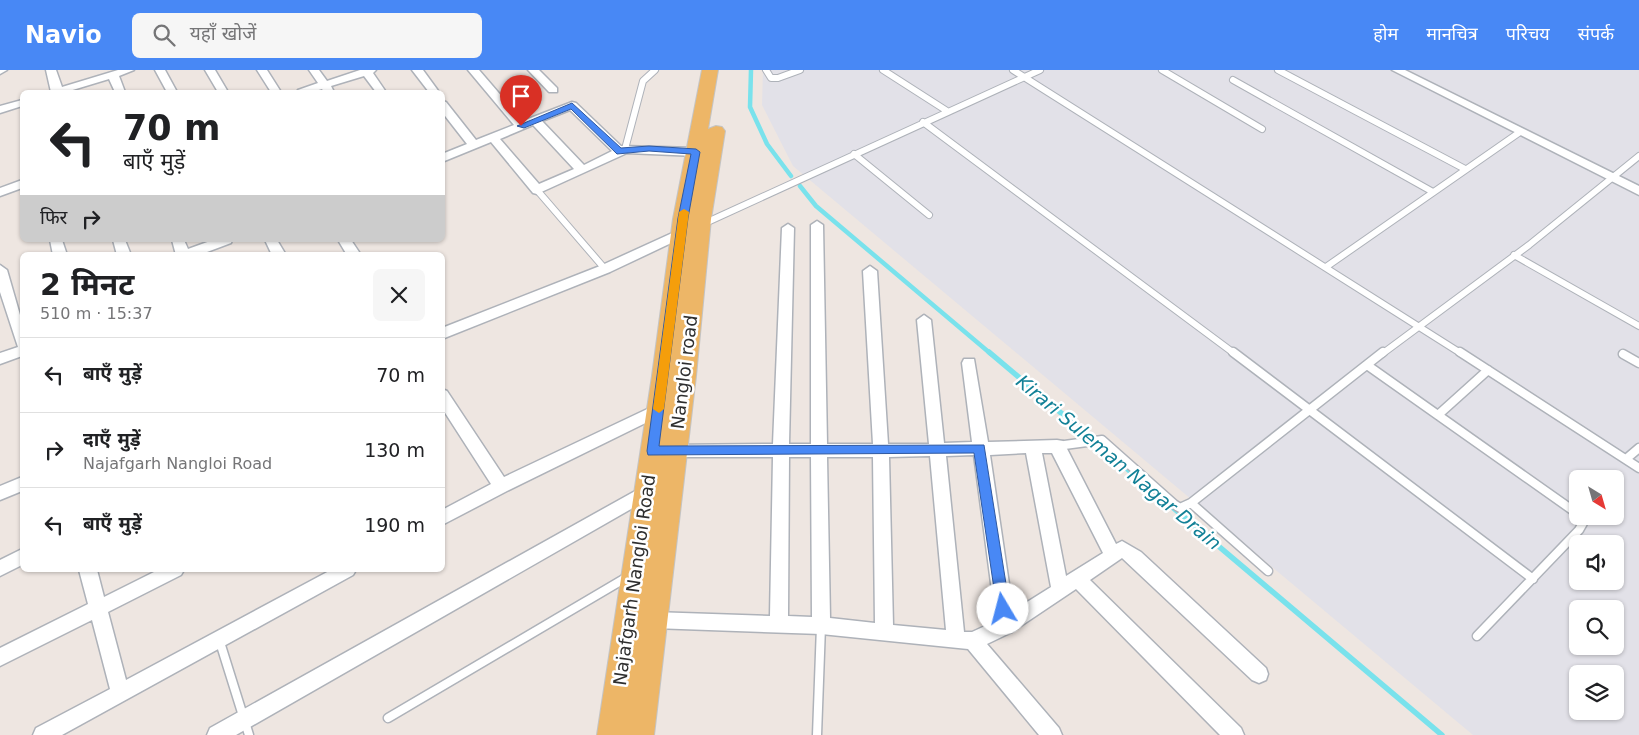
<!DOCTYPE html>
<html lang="hi">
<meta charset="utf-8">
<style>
body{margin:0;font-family:"DejaVu Sans","Noto Sans Devanagari",sans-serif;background:#f6f6f6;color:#202124;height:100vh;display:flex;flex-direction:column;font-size:19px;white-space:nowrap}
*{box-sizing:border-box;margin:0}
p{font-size:16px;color:#757577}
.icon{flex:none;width:28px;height:28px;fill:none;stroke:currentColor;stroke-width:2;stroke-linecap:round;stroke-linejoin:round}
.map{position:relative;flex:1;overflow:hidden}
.sheet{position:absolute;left:20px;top:182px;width:425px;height:320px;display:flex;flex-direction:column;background:#fff;border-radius:8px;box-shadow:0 1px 4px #0004}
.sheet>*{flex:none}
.hud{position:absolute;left:20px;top:20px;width:425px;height:152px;border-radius:8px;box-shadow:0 1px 4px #0004;background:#fff;color:#202124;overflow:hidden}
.needle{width:32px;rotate:143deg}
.controls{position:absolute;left:1569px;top:400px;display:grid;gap:10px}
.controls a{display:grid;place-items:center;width:55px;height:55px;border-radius:8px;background:#fff;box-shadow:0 1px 4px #0004;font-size:25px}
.pin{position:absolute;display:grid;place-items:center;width:42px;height:42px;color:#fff;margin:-51px -21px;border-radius:50% 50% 50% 0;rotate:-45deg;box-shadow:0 0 5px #0007}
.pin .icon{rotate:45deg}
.me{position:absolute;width:55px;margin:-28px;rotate:352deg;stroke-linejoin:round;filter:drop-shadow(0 0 4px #0008)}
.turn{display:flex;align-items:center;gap:18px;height:105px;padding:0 20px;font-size:22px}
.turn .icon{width:65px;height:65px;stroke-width:2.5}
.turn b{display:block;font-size:35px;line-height:42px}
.then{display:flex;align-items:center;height:48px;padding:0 20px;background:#0003;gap:10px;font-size:19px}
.round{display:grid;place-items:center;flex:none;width:52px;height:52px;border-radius:8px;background:#f6f6f6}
.head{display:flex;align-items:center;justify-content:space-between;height:85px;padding:0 20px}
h1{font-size:30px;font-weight:700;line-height:38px}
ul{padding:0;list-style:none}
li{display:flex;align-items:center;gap:15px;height:75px;padding:0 20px;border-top:1px solid #e0e0e0}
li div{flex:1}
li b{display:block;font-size:19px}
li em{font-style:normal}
header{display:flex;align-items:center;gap:30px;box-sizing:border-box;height:70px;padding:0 25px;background:#4888f5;color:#fff}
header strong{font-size:24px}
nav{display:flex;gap:28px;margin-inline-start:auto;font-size:18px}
.search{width:350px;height:45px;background:#f6f6f6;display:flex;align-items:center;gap:12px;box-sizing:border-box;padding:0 18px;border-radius:8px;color:#757577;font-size:19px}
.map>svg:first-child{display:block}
.industrial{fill:#e2e1e8;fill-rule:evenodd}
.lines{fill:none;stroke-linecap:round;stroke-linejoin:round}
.stream-far1{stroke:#79e2ec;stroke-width:4.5}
.stream{stroke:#79e2ec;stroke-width:5.5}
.lane-far1-casing{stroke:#aeb2b9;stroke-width:8}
.lane-casing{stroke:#aeb2b9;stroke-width:11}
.street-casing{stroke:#aeb2b9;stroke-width:3}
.primary-casing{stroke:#c4c4c4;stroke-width:2}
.lane-far1{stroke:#fff;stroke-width:6}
.lane{stroke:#fff;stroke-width:8}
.street{fill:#fff;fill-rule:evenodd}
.primary{fill:#edb667;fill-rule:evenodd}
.route{fill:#4888f5;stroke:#2f589f}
.slow{fill:#f59e0b}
.labels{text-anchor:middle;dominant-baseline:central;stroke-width:5;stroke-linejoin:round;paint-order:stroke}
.street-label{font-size:18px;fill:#2e2e2e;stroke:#fff}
.water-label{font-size:19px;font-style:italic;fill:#128197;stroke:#fff}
</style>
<header>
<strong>Navio</strong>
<div class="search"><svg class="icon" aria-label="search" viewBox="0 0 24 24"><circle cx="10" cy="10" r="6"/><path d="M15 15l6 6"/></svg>यहाँ खोजें</div>
<nav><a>होम</a><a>मानचित्र</a><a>परिचय</a><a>संपर्क</a></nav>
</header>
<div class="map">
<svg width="1639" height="665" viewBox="0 0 1639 665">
<rect width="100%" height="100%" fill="#eee6e1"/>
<path class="industrial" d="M763,0h876v665h-166l-680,-569 -31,-61zM1578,409h37v37h-37zM1578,474h37v37h-37zM1578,539h37v37h-37zM1578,604h37v37h-37z"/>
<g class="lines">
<path class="stream-far1" d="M751,0l-1,37 17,37 24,32
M800,116l16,20 175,148"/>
<path class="stream" d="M989,282l168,142
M1171,436l271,229"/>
<g class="lane-far1-casing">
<path id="lane-far1" d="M766,0l5,8h7l22,-8
M883,0l64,41
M1013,0l449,284
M1162,0l100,59
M1278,0l187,99
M1233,10l200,112
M923,52l312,232
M625,79l18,-68 12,-11
M854,84l75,61
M537,120l68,79
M703,154l337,-154
M1514,185l125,71
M1326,197l194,-135
M1382,284l147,-109 110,-89"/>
</g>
<g class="lane-casing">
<path id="lane" d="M1233,282l300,227
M1460,282l179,116
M1623,284l16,9
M1367,295l211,149
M1438,345l50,-45
M1057,376l45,-6 72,64 6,4 11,-5
M1626,389l13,-11
M1268,501l-77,-68 192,-151
M1477,566l102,-106 4,-7 -4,-7
M219,569l30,96
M388,648l241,-142
M817,665l4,-109"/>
</g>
<g class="street-casing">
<path id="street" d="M0,0h7l-7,4z
M46,0h10l6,17 56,-17h16l-15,6 6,16h-10l-6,-13 -43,13h-15z
M155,0h10l12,22h-10z
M205,0h10l13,22h-10z
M257,0h10l14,22h-10z
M309,0h10l8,11 33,-11h16l-3,3 13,19h-10l-12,-16 -33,10 3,6h-10l-2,-3 -10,3h-15l1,-2 20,-7z
M412,0h11l16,22h-10z
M468,0h11l44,51 49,-19 4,1 45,43 75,2 6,4 -6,4 -69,-3 -90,41 -4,-1 -42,-51 -49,20v-8l25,-10 -25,-32v-11l4,1 30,38 38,-15zM570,40l42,41 -28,14 -42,-44zM533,55l41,44 -35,15 -39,-45z
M528,0h11l18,18v4h-8z
M1392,0h13l234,116v9z
M22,30v6l-22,7v-7z
M22,110v8l-22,8v-8z
M817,151l6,4 4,219h46l-10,-173 7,-5 7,5 11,173h41l-12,-124 7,-5 7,5 13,123 28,-1 -10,-79 2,-4h10l14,83 69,-2 6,1 53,103 6,-3 19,11 125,116 2,6 -2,6 -7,3 -7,-3 -130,-122 -32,22 151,148 3,7h-24l-144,-146 -64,43 -25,12 72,84 3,7h-23l-71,-86 -147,-15 -168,-6 -6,-2 -3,-6 3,-6 6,-2 117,4 3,-159h-105l-6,-1 -2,-5 2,-5 6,-1 105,-1 9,-216 6,-4 6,4 -5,216h22v-219zM1026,383l25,134 -38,24 -23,-156zM1042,383h10l51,100 -37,23zM974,385l22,166 -24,11h-8l-18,-176zM930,386l16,174 -53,-5 -4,-168zM789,387h22l1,160 -24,-1zM827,387h46l2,166 -45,-5z
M681,159l5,1 1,3 -1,3 -76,36 -168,67v-11l158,-62z
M50,170h12l5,15h-14z
M113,170h12l6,15h-14z
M172,170h12l4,9 25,-9h19l-1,3 -32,12h-23z
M265,170h12l9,15h-14z
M338,170h13l10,15h-14z
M0,195l7,5 15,52v34l-22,8v-11l18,-6 -18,-55z
M442,319l5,2 57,86 156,-74h10l3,4 -3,4 -163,80 -65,34v-15l49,-26 -49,-76z
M22,407v14l-22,9v-14z
M646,415l6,2 2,5 -2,5 -416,238h-29l3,-7z
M22,479v16l-22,11v-16z
M79,500h18l7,27 54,-27h26l-3,5 -73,37 18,68 205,-110h25l-3,5 -291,160h-29l3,-7 74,-39 -18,-69 -92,46v-18l88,-44z"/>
</g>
<g class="primary-casing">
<path id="primary" d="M702,0h16l-10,59 8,-3 6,1 3,4 -14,88 -15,157 -42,359h-57l55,-359 21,-157z"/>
</g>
<use href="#lane-far1" class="lane-far1"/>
<use href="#lane" class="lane"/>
<use href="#street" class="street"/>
<use href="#primary" class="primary"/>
</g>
<path class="route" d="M572,33l49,45 28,-2 47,3 4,3 -12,66 -29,228 325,-1 26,164 -2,4 -5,2 -4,-2 -2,-4 -23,-156 -326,2 -1,-4 31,-233 13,-64 -42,-3 -32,3 -46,-45 -47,19 -7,-2z"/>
<path class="slow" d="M684,139l5,3 -25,197 -5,4 -6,-4 26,-197z"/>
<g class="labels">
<g class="street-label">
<text transform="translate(684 302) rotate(-83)">Nangloi road</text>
<text transform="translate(634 510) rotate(-82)">Najafgarh Nangloi Road</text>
</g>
<g class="water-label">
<text transform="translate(1119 392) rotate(40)">Kirari Suleman Nagar Drain</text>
</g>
</g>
</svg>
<div class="controls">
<a><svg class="needle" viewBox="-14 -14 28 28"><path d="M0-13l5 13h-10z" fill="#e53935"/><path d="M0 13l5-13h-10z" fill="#757577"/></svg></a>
<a><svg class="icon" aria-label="sound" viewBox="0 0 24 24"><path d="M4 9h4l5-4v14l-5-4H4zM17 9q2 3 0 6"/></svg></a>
<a><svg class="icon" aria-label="search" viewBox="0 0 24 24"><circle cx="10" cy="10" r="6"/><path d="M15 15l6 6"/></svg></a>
<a><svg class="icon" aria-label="layers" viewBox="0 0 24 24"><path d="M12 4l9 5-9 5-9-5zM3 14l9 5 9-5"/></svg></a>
</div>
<div class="pin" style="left:521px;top:56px;background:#d93025"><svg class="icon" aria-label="arrive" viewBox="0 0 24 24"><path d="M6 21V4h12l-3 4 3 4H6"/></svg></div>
<svg class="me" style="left:1003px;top:539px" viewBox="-20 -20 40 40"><circle r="19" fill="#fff"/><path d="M0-13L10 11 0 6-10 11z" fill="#4888f5"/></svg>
<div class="hud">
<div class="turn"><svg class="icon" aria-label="left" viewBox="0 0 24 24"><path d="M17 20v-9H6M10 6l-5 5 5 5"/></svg><div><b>70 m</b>बाएँ मुड़ें</div></div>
<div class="then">फिर<svg class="icon" aria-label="right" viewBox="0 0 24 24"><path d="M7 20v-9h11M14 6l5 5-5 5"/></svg></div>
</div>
<section class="sheet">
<div class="head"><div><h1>2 मिनट</h1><p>510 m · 15:37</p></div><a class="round"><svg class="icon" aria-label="close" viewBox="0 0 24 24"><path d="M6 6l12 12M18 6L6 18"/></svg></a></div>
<ul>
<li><svg class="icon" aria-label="left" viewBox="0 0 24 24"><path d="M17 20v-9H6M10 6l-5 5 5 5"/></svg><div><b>बाएँ मुड़ें</b></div><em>70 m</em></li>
<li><svg class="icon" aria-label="right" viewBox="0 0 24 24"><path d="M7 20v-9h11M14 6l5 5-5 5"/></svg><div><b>दाएँ मुड़ें</b><p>Najafgarh Nangloi Road</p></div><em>130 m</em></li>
<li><svg class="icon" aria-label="left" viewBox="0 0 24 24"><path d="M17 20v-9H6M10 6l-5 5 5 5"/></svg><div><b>बाएँ मुड़ें</b></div><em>190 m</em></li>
</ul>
</section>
</div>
